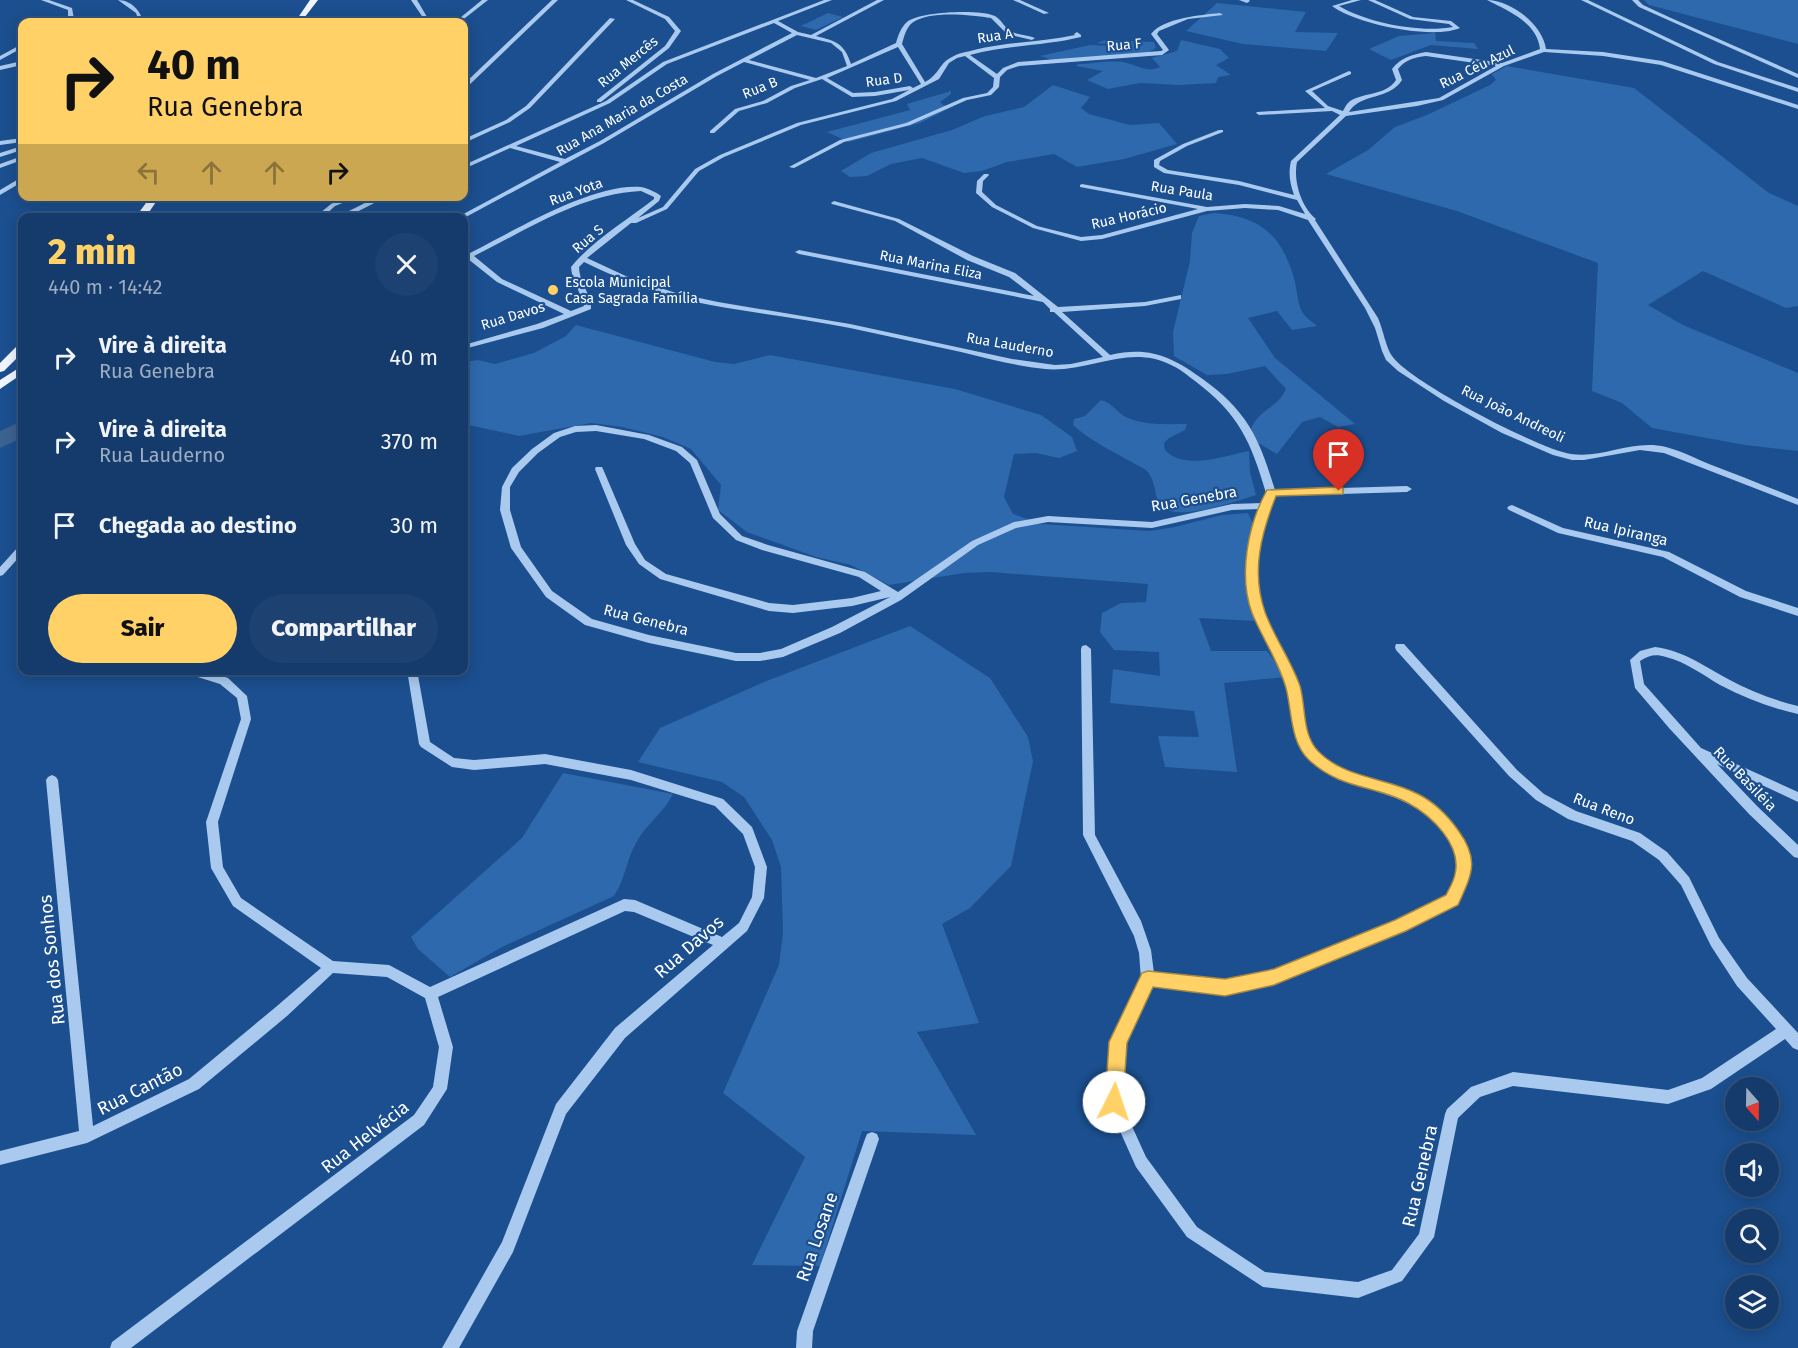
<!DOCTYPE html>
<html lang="pt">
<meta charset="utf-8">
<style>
body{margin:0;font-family:"Fira Sans",sans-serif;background:#1d4271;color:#f1f3f6;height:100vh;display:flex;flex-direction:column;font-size:22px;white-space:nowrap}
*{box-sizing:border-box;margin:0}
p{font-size:20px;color:#9dadc1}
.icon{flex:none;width:33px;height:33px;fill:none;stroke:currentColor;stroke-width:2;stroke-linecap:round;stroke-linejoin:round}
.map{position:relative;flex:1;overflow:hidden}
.sheet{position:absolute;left:18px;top:213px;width:450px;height:462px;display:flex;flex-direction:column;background:#143b6b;border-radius:12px;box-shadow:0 3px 15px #0003,0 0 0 2px #33557e}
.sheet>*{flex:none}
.guide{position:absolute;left:18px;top:18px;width:450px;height:183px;border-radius:12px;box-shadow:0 3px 15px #0003,0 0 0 2px #33557e;background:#ffd166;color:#111;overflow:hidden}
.needle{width:39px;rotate:160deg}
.controls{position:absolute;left:1725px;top:1077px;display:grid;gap:12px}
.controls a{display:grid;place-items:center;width:54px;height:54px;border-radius:50%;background:#143b6b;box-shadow:0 3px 15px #0003,0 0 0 2px #33557e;font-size:30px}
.pin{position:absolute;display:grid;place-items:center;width:51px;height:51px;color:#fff;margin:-62px -26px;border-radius:50% 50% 50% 0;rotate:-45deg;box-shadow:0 0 6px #0007}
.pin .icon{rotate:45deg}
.me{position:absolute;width:66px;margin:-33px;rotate:4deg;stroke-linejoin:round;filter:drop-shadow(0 0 4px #0008)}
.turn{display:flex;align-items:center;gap:21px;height:126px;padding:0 30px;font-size:27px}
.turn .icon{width:78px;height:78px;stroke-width:2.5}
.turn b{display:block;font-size:42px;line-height:51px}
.lanes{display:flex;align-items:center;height:57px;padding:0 30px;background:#0003;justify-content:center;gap:30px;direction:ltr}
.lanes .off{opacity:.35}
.round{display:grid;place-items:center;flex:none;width:63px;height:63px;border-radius:32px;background:#1d4271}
.summary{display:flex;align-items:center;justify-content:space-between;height:102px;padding:0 30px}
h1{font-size:36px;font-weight:800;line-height:45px;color:#ffd166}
.primary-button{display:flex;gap:12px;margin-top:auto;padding:12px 30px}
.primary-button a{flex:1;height:69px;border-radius:36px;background:#ffd166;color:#111;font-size:24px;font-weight:800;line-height:69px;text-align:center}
.primary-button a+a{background:#1d4271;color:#f1f3f6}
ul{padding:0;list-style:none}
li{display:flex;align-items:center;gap:18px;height:84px;padding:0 30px}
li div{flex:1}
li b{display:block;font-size:22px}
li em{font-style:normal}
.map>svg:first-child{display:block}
.green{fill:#2e69ad}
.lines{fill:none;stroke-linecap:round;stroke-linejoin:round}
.river{fill:#3c6290;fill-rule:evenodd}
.minor{fill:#a9c9ee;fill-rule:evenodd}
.major{fill:#f0f6ff;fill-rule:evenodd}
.route{fill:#ffd166;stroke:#a68842;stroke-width:1.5}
.poi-dot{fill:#ffd166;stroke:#1b4f8f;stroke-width:2}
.labels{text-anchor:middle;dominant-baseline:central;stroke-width:4.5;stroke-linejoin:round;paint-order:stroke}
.far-street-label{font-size:14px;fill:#fff;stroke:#1b4f8f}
.far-poi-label{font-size:14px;fill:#fff;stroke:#1b4f8f;text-anchor:start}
.street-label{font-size:15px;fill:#fff;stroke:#1b4f8f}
.near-street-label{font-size:18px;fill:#fff;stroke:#1b4f8f}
</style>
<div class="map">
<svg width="1798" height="1348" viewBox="0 0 1798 1348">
<rect width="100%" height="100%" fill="#1b4f8f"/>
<path class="green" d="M1644,0h154v44l-149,-39z
M1217,3l89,9 -11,20 43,1 -12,18 -83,-7 -57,-13z
M828,13l15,4 -27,13 -15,-4z
M1435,33l1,8 38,2 4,6 -47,-4 -40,15 -22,-11 30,-13z
M1106,40l48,2 2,6 -9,5 -84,10 -23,-7 50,-11 23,1 -1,-2 -16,-1z
M1181,40l39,9 9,9 -13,7 15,10 -13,2 -2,6 -37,2 -39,-2 -32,6 -21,-9 16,-9 -27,-5 2,-2c15,0 34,-5 49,-1 12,3 21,10 33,4l-8,-9 25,-7z
M1507,66l127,22 135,105 29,13v100l-12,2 -83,-37 -55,34 35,20 115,48v78l-53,-6 -93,-17 -30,-25 -30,-12 6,-128 -141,-52 -131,-37 42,-24 27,-23 32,-12 63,-30 6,-5 -4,-6z
M1053,85l37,12 -9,11 8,6 41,11 29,-2 18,21 -53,15 -47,8 -23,-13 -47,8 -25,9 -18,2 -42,-15 -31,6 -24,12 -17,1 -9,-6 30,-18 81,-23 33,-14 39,-9z
M951,91v3l-11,8 3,3 11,1 -34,17 -71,19 -22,-10 83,-22 -3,-6z
M1214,213c47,3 69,23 81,69 2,9 3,24 8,31 3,5 10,9 14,13l-25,4 -15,-19 -29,7 27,40 80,66 -17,3 -18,-10 -18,5 -25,32 -19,-11 -7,-14c8,-20 26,-20 35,-40l-21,-23 -38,8 -20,1 -33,-19 -1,-24 17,-71 2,-28 7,-17z
M576,325l139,37 19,2 36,-9 185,34 86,26 31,22 5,14 -18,7 -23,-5 -22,1 -10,43 9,17 28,10 108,7 26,-4 47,-12 26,-2 7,15 -5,49 6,44 -57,-3 12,33h56l19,26 -62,6 13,89 -72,-5 -7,-31 41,1 -5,-26 -84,-8 3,-34 47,7 -1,-24 -45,-2 -14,-18 2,-19 19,-10 25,-1 2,-18 -158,-12 -26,1 -75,12 -38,-20 -35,-8 -69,-25 -29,-22 3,-25 -30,-36 -28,-12 -41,-10 -31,-4 -72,13 -55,-12v-62l14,-2 17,4 39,-11 32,-17z
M1101,400c11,3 14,10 23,16 18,10 43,8 63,8l-2,6 -16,8 -5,5 1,7c20,21 59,6 84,1l1,21 6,23c-20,6 -77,27 -94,12 -9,-8 -4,-24 -16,-37 -22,-13 -55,-28 -73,-45l1,-6 11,-3z
M910,626l80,52 38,59 5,24 -22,105 -41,42 -28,16 37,99 -62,9 59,103 -114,-4 -42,135 -68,-1 53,-108 -82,-64 56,-128 4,-32 -2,-66 -9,-27 -28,-43 -22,-15 -84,-20 22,-34 104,-46z
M563,773l110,21c-9,19 -27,30 -37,49 -10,18 -11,37 -22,53l-112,51 -52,30 -32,-28 -7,-12 111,-99z"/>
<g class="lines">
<path class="river" d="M22,421v17l-22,10v-17z"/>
<path class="minor" d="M41,0h8l23,8 2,11 -5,3h-5l4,-4v-8z
M118,0c13,0 23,11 25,22h-4l-3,-9z
M411,0h6l13,22h-4z
M482,0h6l-28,22h-5z
M552,0h6l-92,88 -2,1v-5z
M626,0h7l36,17 12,14 -12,17 -68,54h-4v-2l68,-54 10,-15 -10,-12z
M824,0h8l-54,21 20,11 13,3 66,-35h7l-68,36c20,5 28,7 35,28l45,-21c2,-7 5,-16 11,-21 12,-11 74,-13 88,-6 7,4 10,13 17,16 7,3 16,3 23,6l-3,2 -25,-6 -16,-16c-20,-3 -62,-8 -79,5 -6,5 -8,14 -10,21l23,38c15,-8 14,-19 27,-25 6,-4 15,-5 22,-7 33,-8 68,-8 101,-15l-1,-1 3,-2 4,3v2c-37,9 -74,8 -111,18l27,19 6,-6 15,-6 143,-11 2,-1 -12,-16c12,-16 50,-19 69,-21l3,2 -35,4 -29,12 -2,3 12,16 -7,5 -143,11 -12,4 -7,7 -1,10 -8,8 -24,5 -57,25 -66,17 -50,26 -5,-1 51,-27 66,-17 57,-25 24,-5 6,-6 1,-9 -29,-22 -8,2 -8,5 -10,16 -43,22 -95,24 -77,32 -25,14 -32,38 -31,14h-5l-44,35 43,20 46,15 42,9 132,22 162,35 43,6 16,-1 32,-7 -49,-45h-4v-3l-7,-7 -244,-48 -4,-2 4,-2 235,46 -25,-19 -42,-17 -72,-39 -63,-17 -1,-1 3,-2 65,18 74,37 42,17 43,34 87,-5 36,-7v4l-36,7 -83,6 48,43c40,-9 62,2 94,25 18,13 33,27 45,46 12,19 19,42 26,64l132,-4 5,3 -5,3 -133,4c-18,43 -24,88 -4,132 9,19 21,37 28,57 7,22 3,51 21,68 28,28 69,28 103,46 13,8 24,18 33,30 23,29 16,45 1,75l-52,26 -130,53 -49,11 -73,-8 -27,57 -4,59 25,55 51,70 68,45 93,10 34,-12 27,-36 26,-120 2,-5 24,-22 42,-15 155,18 34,-12 74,-49 -39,-43 -26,-40 -30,-61 -22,-25 -27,-19 -64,-22 -32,-19 -27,-24 -113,-126 -1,-3 1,-3h8l113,126 27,24 32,17 64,22 27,19 22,25 30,61 28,40 51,55v17l-5,-2 -8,-9 -74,50 -43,15 -155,-18 -33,11 -22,21 -24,119 -32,44 -44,17 -95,-11 -76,-50 -51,-70 -29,-65 4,-60 30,-63 -2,-26 -5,-17 -51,-101 -2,-186 1,-3 4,-1 5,4 4,186 46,86 10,29 3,23 71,9 49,-11 122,-49 52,-26c14,-29 17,-41 -6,-66 -9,-9 -17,-17 -28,-23 -33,-20 -75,-19 -103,-47 -20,-20 -16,-49 -23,-73 -6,-20 -18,-39 -27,-58 -19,-39 -16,-80 -1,-120l-28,1 -80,18 -104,-6 -32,6 -38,17 -77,55 -61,33 -57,24 -23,4h-24l-87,-18 -64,-18 -39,-28 -35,-49 -11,-38 2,-23 10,-19 20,-19 22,-16 21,-7 21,-1 53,10 33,12 15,13 23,54 22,22 26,9 97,27 33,20 74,-51 42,-19 34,-6 104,6 80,-18 30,-1 4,-10c-15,-51 -27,-79 -71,-112 -8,-6 -16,-13 -26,-17 -41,-20 -81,9 -124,5 -28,-3 -56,-10 -84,-17 -37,-8 -74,-16 -111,-24 -62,-13 -126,-17 -187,-34 -27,-8 -54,-20 -79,-32l-5,5c0,16 13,28 12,42l-48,19 -79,21v-4l73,-21 27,-10 -67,-32 -29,-23 -4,1v-11l6,4c44,-22 122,-70 171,-66 6,1 15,5 20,9l-2,5 -21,17 25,-11 32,-38 25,-14 77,-32 95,-24 17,-9 -34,6 -23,1 -30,-18 -27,9 -28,15 -28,8 -25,22h-4v-2l25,-22 28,-8 28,-15 19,-6 -66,-18 -27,14 -113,67 -140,75h-8l104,-56 -50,-14 -44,20 -2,1v-4l142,-64 57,-39zM774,23l18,10 -79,41 -113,67 -35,18 -49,-13 94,-43 57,-39zM797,35l34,8 11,9 5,14 -31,12 -67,-18zM898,47l23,37 -8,4 -3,-2 -35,6 -22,1 -26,-15zM641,191l13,6v2c-28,22 -61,41 -83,68 1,15 10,25 13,39l-13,5 -69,-32 -28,-23c53,-26 106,-62 167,-65zM596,431l48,8 32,12 14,12 23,55 23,22 26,10 97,27 22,14 -29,7 -59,7 -24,-2 -103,-29 -21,-14 -10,-16 -32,-75 -1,-2h-6l-1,2 31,76 13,19 21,15 109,32 24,2 59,-7 38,-9 -58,30 -51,22 -21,4h-24l-87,-18 -57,-16 -40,-28 -31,-44 -11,-37v-23l9,-15 19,-19 22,-16 16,-5z
M1013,0h7l29,13 -5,1z
M1239,0h10l1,1 -3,2z
M1352,0h9l-22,6c29,17 81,27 114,21l-4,-3 -39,-5 -42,-19h7l38,17 38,4 9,7c-27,12 -105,-4 -128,-22z
M1487,0c24,0 56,25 59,49l57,3 59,9 136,44v4l-137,-44 -58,-9 -59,-4 -40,14 -61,34 -26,6 -71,10 -49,46c-4,18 4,45 19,57l-1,1 63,98c5,11 8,30 14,38 18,26 147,93 179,98 32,5 61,-15 95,-7 15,4 29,11 43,17 29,11 59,23 89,35v6l-134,-52 -24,-3 -56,10h-12l-19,-5 -51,-22 -58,-32 -46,-30 -12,-11 -4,-9 -7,-23 -10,-20 -57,-88 -30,-10 -33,-2 -38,3 -105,28 -21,2 -48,-13 -41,-21 -16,-14 1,-12 7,-7h4l1,1 -6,6 -1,11 14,13 41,21 44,11 21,-2 96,-26 -118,-22v-2l2,-1 125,23 38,-3 34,2 26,8 -8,-14 -58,-15 -75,-12 -10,-6v-7l29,-16 36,-14h4v2l-36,14 -27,15 -1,4 9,5 71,11 55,14c-4,-12 -6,-21 -3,-34l49,-46 -8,-4 -73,4 -3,-2 1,-1 68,-4 -20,-17 44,-20 2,1v2l-39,17 16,15 15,5c1,-2 3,-6 5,-8 11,-11 37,-6 48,-23l-4,-11c9,-12 20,-14 34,-17l76,11 38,-14c-3,-27 -32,-38 -53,-49zM1426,56l70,10 -57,32 -90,14c11,-19 41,-12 53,-32l-4,-11c7,-9 17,-12 28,-13z
M1581,0h7l130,62 80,26v4l-84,-28z
M1632,0h6l5,5 28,13 127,56v4l-159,-71z
M610,18l5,1 -85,89 -20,14 -46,21v-4l42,-19 20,-14z
M22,44v4l-22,12v-4z
M22,61v4l-22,5v-4z
M22,138v4l-22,3v-4z
M22,146v4l-22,7v-4z
M22,156v4l-22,8v-4z
M22,177v5l-22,13v-5z
M350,196h10l-25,10 -13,12h-8l17,-14z
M379,196h9l-43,22h-10z
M1512,505l51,23 106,24 77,39 52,17v8l-58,-19 -77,-40 -105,-24 -49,-23 -2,-2 2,-2z
M22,545v9l-19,21 -3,1v-9l19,-21z
M1655,647c27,3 49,19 73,32 22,12 45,21 70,27v8c-27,-6 -53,-16 -78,-29 -17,-10 -34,-23 -54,-28 -10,-3 -17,-2 -26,4l4,23 57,64 97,44v10l-81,-38 40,42 41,39v13l-4,-1 -45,-43 -80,-86 -34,-40 -5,-28 10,-9z
M184,670h20l24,8 19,18 4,23 -33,103 5,45 18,31 92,63 56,4 41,22 194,-88 11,1 87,37 17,-14 13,-26 3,-30 -12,-33 -28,-28 -84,-26 -86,-16 -71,6 -22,-3 -31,-20 -2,-3 -12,-74h10l13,72 24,16 20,2 71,-6 86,16 92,29 29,28 15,40 -3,31 -17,33 -122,107 -59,76 -53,138 -54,96h-17l60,-106 54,-138 59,-76 98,-83 -79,-33 -9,-1 -187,86 15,50 -6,42 -23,36 -293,223h-21l2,-6 302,-227 19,-28 6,-40 -14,-49 -38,-21 -54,-4 -46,43 -88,73 -112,54 -87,22v-14l79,-20 -33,-351 2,-3 4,-2 4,2 2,3 35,346 96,-47 88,-73 44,-38 -88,-62 -22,-38 -5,-46 35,-103 -4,-21 -17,-14 -35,-11z
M872,1132l5,2 2,5 -66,192 -1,17h-16l1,-17 68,-192 2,-5z"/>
<path class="major" d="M310,0h8l-17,22h-6z
M151,196h9l-15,22h-10z
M22,344v9l-18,18 -4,1v-9l18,-18z
M22,366v8l-22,15v-9z"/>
</g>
<path class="route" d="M1339,487l4,1v6l-67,2c-15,38 -25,76 -11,116 9,25 26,48 35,74 6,21 2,48 18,65 27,28 68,26 100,43 16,8 30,22 40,36 22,30 14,44 0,75l-52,26 -132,54 -49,11 -72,-9 -26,56 -4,59 -3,6 -6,3 -7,-3 -2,-6 4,-60 33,-69 6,-2 77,8 49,-10 121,-49 51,-25c3,-6 8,-14 9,-21 7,-29 -23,-58 -47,-71 -33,-18 -67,-13 -99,-43 -19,-18 -17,-49 -23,-72 -7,-26 -24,-50 -34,-75 -14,-38 -4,-89 15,-123z"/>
<circle class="poi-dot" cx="553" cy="290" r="6"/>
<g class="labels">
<g class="far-street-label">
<text transform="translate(995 36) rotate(-9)">Rua A</text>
<text transform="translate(1124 45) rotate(-5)">Rua F</text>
<text transform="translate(628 62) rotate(-39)">Rua Mercês</text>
<text transform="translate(1477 67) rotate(-26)">Rua Céu Azul</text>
<text transform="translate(884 80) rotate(-8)">Rua D</text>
<text transform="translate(760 88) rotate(-22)">Rua B</text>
<text transform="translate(622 115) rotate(-30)">Rua Ana Maria da Costa</text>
<text transform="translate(1182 191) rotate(9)">Rua Paula</text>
<text transform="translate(576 192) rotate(-20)">Rua Yota</text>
<text transform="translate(1129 216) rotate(-13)">Rua Horácio</text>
<text transform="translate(588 239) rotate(-40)">Rua S</text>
<text transform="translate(931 265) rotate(11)">Rua Marina Eliza</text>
<text transform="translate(513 316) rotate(-17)">Rua Davos</text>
<text transform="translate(1010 345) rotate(10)">Rua Lauderno</text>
<text transform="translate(1513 414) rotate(26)">Rua João Andreoli</text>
</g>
<g class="far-poi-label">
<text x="565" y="282">Escola Municipal<tspan x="565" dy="16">Casa Sagrada Família</tspan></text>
</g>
<g class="street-label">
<text transform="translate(1194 499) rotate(-10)">Rua Genebra</text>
<text transform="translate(1626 531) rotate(13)">Rua Ipiranga</text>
<text transform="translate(646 620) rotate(14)">Rua Genebra</text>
<text transform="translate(1745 779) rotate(46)">Rua Basiléia</text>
<text transform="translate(1604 809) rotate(21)">Rua Reno</text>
</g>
<g class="near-street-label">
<text transform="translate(689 947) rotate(-41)">Rua Davos</text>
<text transform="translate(52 960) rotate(-96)">Rua dos Sonhos</text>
<text transform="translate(140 1089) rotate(-27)">Rua Cantão</text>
<text transform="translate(365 1137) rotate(-38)">Rua Helvécia</text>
<text transform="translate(1420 1176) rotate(-77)">Rua Genebra</text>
<text transform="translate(817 1237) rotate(-71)">Rua Losane</text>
</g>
</g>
</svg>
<div class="controls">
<a><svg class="needle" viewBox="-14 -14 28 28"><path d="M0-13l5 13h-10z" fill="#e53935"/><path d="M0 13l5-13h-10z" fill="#9dadc1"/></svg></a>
<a><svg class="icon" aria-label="sound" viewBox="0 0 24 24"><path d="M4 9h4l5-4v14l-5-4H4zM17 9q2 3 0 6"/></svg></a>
<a><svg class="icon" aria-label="search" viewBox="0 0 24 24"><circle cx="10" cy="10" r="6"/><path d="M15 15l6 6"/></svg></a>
<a><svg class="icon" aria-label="layers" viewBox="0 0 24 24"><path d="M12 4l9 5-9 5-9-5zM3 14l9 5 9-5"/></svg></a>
</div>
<div class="pin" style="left:1339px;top:491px;background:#d93025"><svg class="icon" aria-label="arrive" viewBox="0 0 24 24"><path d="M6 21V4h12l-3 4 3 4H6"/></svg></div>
<svg class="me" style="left:1114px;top:1102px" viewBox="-20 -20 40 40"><circle r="19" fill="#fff"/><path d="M0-13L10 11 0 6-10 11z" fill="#ffd166"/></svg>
<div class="guide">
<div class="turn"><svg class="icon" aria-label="right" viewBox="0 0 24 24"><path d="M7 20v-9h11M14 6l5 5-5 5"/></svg><div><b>40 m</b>Rua Genebra</div></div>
<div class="lanes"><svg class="icon off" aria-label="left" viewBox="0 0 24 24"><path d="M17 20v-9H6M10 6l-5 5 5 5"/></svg><svg class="icon off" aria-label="ahead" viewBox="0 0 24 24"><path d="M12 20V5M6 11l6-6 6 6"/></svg><svg class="icon off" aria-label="ahead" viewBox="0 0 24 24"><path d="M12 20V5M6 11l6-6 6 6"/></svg><svg class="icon" aria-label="right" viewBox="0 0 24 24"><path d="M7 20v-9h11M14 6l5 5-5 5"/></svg></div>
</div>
<section class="sheet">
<div class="summary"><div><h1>2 min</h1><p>440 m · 14:42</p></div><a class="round"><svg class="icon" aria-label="close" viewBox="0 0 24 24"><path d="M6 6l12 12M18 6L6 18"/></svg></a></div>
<ul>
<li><svg class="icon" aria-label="right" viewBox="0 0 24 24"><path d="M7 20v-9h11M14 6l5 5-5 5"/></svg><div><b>Vire à direita</b><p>Rua Genebra</p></div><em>40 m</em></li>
<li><svg class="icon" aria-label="right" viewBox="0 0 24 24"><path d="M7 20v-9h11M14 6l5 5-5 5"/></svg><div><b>Vire à direita</b><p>Rua Lauderno</p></div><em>370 m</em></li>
<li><svg class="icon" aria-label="arrive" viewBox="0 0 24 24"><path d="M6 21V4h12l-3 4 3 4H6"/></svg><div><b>Chegada ao destino</b></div><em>30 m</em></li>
</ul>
<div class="primary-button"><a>Sair</a><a>Compartilhar</a></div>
</section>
</div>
